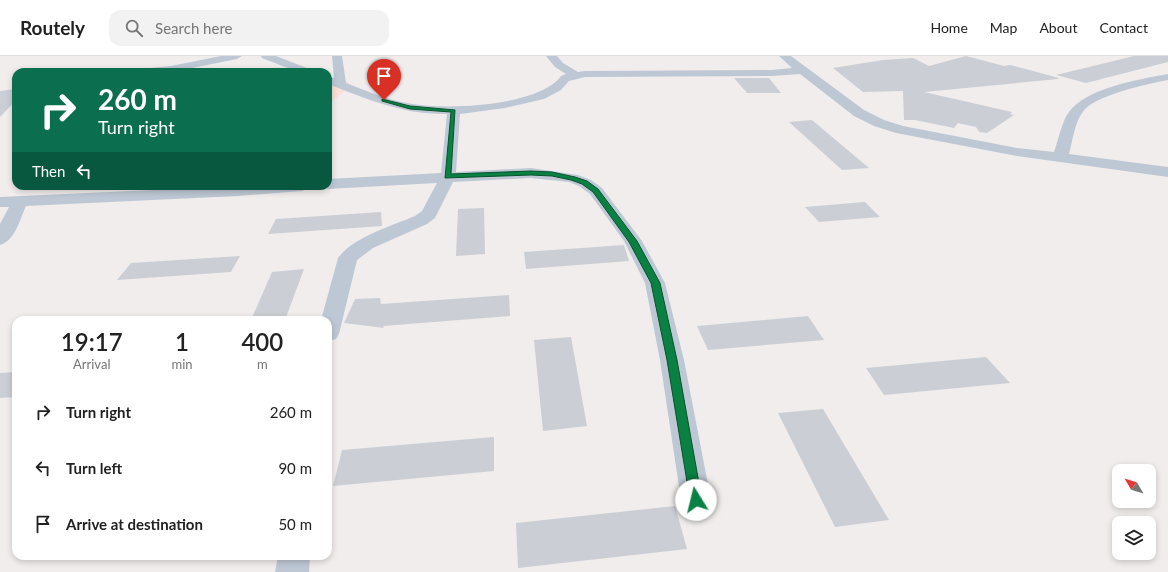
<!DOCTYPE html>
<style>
body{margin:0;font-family:Lato,sans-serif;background:#f2f2f2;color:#222;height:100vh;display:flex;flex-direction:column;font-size:15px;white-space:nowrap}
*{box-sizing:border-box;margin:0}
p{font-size:13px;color:#767676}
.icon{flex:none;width:22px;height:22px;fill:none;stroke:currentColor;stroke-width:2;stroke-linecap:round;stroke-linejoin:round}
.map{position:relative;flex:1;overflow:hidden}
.side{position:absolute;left:12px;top:260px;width:320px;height:244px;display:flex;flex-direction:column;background:#fff;border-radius:12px;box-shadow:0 2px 6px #0003}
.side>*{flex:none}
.top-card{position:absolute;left:12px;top:12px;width:320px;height:122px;border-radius:12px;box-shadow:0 2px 6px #0003;background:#0b6e4f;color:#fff;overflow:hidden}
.needle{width:26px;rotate:308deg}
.fabs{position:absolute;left:1112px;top:408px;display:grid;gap:8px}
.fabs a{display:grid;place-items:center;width:44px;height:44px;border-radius:8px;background:#fff;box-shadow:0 2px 6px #0003;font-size:20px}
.pin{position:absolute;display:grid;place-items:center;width:34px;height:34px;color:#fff;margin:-41px -17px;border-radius:50% 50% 50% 0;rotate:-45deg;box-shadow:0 0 4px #0007}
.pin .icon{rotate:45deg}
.me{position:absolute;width:44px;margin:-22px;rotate:351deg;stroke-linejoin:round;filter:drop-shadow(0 0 3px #0008)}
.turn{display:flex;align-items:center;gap:14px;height:84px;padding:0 20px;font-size:18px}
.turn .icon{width:52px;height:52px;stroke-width:2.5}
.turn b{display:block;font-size:28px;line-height:34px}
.then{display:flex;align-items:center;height:38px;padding:0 20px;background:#0003;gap:8px;font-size:15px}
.eta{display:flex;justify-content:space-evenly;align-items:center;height:68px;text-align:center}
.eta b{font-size:24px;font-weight:600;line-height:28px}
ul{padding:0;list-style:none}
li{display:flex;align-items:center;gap:12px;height:56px;padding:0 20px}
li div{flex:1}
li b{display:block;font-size:15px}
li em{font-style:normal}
header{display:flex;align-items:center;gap:24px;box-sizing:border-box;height:56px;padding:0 20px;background:#fff;border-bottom:1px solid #e0e0e0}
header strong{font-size:19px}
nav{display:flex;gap:22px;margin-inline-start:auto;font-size:14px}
.search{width:280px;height:36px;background:#f2f2f2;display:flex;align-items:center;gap:10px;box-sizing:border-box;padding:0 14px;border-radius:12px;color:#767676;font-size:15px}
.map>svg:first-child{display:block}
.medical{fill:#fddfd9}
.building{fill:#cbced5}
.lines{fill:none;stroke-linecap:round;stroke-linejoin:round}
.minor{fill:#bec8d4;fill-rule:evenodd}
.route{fill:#0b8043;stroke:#07532c}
</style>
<header>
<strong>Routely</strong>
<div class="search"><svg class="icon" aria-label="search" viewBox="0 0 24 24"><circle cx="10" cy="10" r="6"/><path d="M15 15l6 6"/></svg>Search here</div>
<nav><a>Home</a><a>Map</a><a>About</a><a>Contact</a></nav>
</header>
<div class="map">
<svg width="1168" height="516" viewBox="0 0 1168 516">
<rect width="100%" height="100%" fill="#f0edec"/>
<path class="medical" d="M349,26l-4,9 -17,13v-20z"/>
<path class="building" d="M966,0l38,10 6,-1 49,13 -1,1 -134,13 88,20 -2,2 4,1 -27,18 -8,-1 -3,-5 -18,-4 -4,5 -39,-8h-11l-1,-29 -40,1 -30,-24 50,-8 30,-2 16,8z
M1134,0h34v6l-82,21 -30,-8z
M734,22h35l12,15h-34z
M16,33v11l-16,17v-26z
M812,64l57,48 -27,2 -53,-48z
M865,146l15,15 -61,5 -14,-15z
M484,152l1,46 -29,2 2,-47z
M381,156l1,14 -114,8 8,-15z
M624,189l5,16 -103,8 -2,-17z
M240,200l-9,16 -114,8 14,-17z
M304,213l-19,51h-34l21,-48z
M509,239l1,21 -127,10 1,2 -40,-5 11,-24 25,-1 1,6z
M808,260l16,24 -116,10 -11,-24z
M571,281l16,89 -44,5 -9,-91z
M986,301l24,26 -126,12 -18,-27z
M16,316v25l-16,1v-25z
M823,353l66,111 -54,7 -57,-114z
M494,381v34l-161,15 9,-36z
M675,450l12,43 -169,19 -2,-45z"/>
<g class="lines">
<path class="minor" d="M221,0h21l-5,3 -65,13h-38l6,-3 31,-3z
M261,0h15l36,14 2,2h-16l-36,-14z
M332,0h10l4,27c21,8 43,18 67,21 35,6 126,2 148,-28l5,-2 -11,-7 -9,-11h11l6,7 15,9 7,-1 187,-1 20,-2 -13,-12h12l73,54 20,10 19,6 114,22 37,4c4,-11 8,-31 15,-40 17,-24 71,-33 99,-38v6c-20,4 -75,15 -86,33 -7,9 -10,30 -13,41l99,13v10l-151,-21 -121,-23 -22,-7 -20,-10 -54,-42 -28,2 -187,1 -16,4 -8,9 -17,9 -39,9 -45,6 -4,58 75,-4 47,7 13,5 11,8 40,53 23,42 19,77 27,140 -4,9 -11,4 -11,-4 -4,-9 -21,-140 -15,-77 -21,-42 -34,-47 -11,-8 -10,-4 -38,-4 -78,4 -18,36 -8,6 -54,24 -16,12 -18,74 -3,5 -8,2v-21h-7l17,-62c15,-21 54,-32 77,-42l7,-5 15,-28 -109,6 -7,-3h7v-7l113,-6 6,-59c-43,1 -80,-15 -119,-30v-7l6,1z
M239,130h71l-2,3 -6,2 -64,5 -212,10c-6,13 -11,35 -26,39v-21l9,-17h-9v-10z
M278,500h32l-1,16h-34z"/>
</g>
<path class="route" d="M382,43l28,7 45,4 -4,64 80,-3 21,1 23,5 12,4 11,8 39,52 23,42 17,77 25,140 -2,3 -4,2 -5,-2 -1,-3 -23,-140 -16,-77 -22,-41 -36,-50 -11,-8 -11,-4 -19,-4 -21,-1 -86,3 6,-66 -41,-3 -28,-8z"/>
</svg>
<div class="fabs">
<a><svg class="needle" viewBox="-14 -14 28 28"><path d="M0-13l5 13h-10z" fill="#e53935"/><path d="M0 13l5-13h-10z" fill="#767676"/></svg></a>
<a><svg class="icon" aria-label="layers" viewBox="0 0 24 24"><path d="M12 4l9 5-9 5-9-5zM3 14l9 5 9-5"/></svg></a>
</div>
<div class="pin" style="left:384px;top:44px;background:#d93025"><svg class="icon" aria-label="arrive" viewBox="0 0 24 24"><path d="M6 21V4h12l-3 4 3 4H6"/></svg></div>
<svg class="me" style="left:696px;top:444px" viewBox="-20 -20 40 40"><circle r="19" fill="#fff"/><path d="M0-13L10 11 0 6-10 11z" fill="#0b8043"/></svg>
<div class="top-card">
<div class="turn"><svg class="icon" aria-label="right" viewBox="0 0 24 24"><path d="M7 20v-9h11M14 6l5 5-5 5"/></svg><div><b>260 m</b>Turn right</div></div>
<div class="then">Then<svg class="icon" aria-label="left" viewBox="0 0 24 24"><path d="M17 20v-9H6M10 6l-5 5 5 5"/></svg></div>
</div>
<section class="side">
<div class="eta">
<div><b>19:17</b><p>Arrival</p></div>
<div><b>1</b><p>min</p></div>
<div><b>400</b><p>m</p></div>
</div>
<ul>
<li><svg class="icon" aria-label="right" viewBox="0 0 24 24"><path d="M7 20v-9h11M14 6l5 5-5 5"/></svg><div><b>Turn right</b></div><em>260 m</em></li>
<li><svg class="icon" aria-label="left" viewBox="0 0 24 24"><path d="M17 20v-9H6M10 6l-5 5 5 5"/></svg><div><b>Turn left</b></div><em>90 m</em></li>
<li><svg class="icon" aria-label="arrive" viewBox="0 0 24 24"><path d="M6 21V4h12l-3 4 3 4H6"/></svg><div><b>Arrive at destination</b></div><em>50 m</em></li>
</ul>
</section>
</div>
